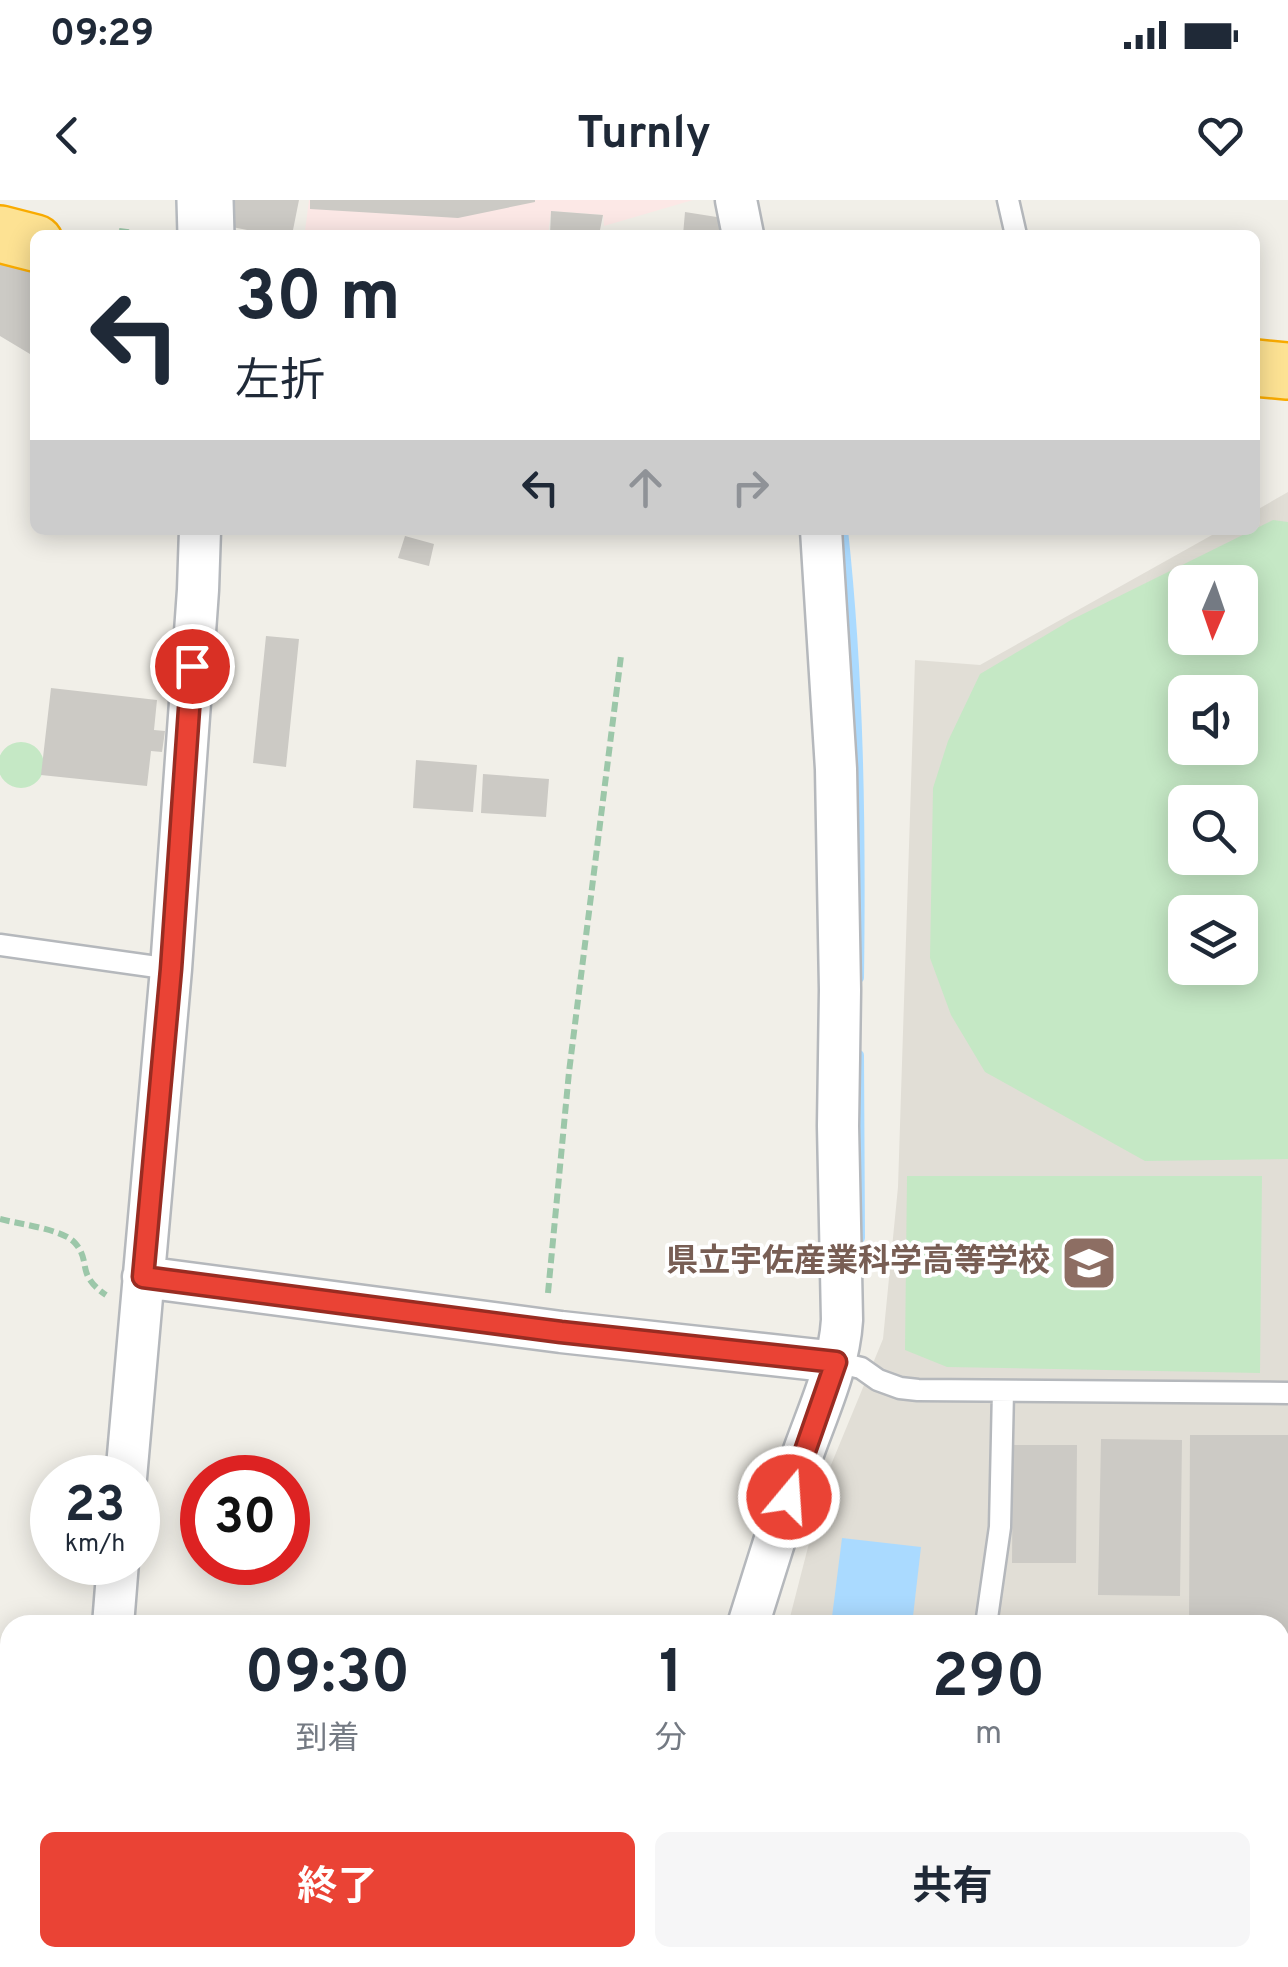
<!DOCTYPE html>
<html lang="ja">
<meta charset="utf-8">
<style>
body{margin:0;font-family:Overpass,"Noto Sans JP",sans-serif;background:#f6f6f7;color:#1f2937;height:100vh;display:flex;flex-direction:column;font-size:38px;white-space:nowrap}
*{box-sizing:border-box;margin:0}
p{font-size:32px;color:#747a83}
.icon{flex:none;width:55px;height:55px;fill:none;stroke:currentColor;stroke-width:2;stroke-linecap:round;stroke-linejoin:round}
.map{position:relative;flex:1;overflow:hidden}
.drawer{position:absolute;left:0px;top:1415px;width:1290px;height:352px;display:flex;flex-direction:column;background:#fff;border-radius:30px 30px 0 0;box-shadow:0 5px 25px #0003}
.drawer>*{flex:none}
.banner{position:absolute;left:30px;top:30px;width:1230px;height:305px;border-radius:15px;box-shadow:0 5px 25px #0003;background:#fff;color:#1f2937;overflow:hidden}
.needle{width:65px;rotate:182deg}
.controls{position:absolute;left:1168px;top:365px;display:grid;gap:20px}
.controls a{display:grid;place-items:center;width:90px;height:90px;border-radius:15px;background:#fff;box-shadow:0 5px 25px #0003;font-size:50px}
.speed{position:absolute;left:30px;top:1255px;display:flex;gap:20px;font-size:50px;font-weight:700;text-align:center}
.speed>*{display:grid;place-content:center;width:130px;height:130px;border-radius:50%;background:#fff;box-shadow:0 5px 25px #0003;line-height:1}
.speed small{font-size:25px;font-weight:400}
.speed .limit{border:15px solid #d22;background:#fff;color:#111}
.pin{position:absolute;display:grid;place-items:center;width:85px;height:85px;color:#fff;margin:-42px;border:5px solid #fff;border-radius:50%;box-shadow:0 2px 10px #0007}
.me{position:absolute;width:110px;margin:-55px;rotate:18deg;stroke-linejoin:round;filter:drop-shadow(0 0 8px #0008)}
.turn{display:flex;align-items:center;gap:35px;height:210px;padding:0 40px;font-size:45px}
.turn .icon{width:130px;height:130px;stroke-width:2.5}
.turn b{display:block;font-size:70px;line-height:85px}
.lanes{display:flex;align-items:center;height:95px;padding:0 40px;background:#0003;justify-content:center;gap:50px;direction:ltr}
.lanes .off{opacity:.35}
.eta{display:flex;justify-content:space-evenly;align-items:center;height:170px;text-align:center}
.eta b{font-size:60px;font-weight:700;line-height:70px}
.action{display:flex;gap:20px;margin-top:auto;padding:20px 40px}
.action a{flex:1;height:115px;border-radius:15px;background:#ea4335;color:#fff;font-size:40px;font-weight:700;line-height:115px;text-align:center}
.action a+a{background:#f6f6f7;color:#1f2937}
.status{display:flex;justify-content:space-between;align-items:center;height:70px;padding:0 50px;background:#fff;direction:ltr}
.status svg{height:28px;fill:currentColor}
header{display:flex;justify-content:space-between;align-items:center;height:130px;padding:0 40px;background:#fff;font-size:45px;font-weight:700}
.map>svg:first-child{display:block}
.education{fill:#e1ded6;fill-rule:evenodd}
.medical{fill:#fce8e6}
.green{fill:#c5e8c5;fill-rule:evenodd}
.water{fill:#aadaff}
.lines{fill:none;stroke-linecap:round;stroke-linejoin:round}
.stream{stroke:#aadaff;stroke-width:10}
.building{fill:#cccac5}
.lane-casing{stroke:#b5b8bc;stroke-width:25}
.street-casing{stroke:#b5b8bc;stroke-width:45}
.secondary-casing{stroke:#b6babf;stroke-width:60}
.highway-casing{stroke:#f9ab00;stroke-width:60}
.path{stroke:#9cc7a9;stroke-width:6;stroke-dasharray:10 5;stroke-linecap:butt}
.lane{stroke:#fff;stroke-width:20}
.street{stroke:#fff;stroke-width:40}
.secondary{stroke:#fff;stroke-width:55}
.highway{stroke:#fde293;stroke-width:55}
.route-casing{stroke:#982c22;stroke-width:25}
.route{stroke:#ea4335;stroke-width:18}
.labels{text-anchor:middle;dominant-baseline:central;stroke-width:8;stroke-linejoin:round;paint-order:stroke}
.education-label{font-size:32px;font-weight:bold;fill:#785e54;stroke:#fff;text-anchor:end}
</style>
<div class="status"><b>09:29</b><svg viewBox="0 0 49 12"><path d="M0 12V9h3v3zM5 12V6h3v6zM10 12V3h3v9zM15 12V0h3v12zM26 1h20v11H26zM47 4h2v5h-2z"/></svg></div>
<header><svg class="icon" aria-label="back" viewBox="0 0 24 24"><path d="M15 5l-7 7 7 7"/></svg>Turnly<svg class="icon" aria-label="heart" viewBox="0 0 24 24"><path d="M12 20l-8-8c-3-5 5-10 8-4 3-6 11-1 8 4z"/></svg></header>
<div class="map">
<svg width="1288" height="1767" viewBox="0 0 1288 1767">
<rect width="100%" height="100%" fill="#f1efe8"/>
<path class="education" d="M1288,292v1448l-8,12v-327h-492l38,-148 57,-138 15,-152 17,-527 65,5 241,-135h34v-19zM1185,382h55v56h-55zM1185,492h55v56h-55zM1185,602h55v56h-55zM1185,712h55v56h-55z
M1136,1758h140l-10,9h-113z"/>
<path class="medical" d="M309,0h384l-89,26 -1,-11 -52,-4 -3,24h-234l-9,-4z"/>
<path class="green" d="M1273,320l15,2v637l-143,2 -160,-89 -34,-57 -21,-57 3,-170 15,-47 32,-67 91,-54zM1185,382h55v56h-55zM1185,492h55v56h-55zM1185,602h55v56h-55zM1185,712h55v56h-55z
M-2 565a23 23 0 1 1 46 0a23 23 0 1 1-46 0Z
M907,976h355l-2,197 -313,-6 -42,-17z
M779,1758h133l4,9h-127z"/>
<path class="water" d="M842,1338l79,9 -9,78h-81z"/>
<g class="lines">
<path class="stream" d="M843,330c16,148 18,299 16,448
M859,855l1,183"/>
</g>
<path class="building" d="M232,0h67l-7,35h-19l-46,-9z
M310,0h225v2l-77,16 -148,-9z
M551,11l52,4 -4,20h-49z
M685,12l38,6 -2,17h-38z
M0,64l35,9v84l-35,-21z
M405,336l29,8 -5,22 -31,-8z
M266,436l33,3 -13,128 -33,-4z
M51,488l106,12 -3,30 11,1 -3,21 -11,-1 -4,35 -106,-11z
M416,560l61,5 -4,47 -60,-4z
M483,574l66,5 -3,38 -65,-4z
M1190,1235h98v222h-8v-32h-91z
M1101,1239l81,1 -2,156 -82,-1z
M1013,1245h64l-1,118h-64z
M1280,1544h8v74h-8z"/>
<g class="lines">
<g class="lane-casing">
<path id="lane" d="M1008,0l8,35
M0,745l171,24
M836,1162l25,6 17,12 22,8 18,2 370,3
M986,1425l14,-98 3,-136
M1280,1650l8,2"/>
</g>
<g class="street-casing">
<path id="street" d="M736,0l7,35
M143,1077l418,55 275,30
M126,1278l45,-509 27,-379 2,-60
M113,1425l5,-63
M748,1425c17,-54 34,-109 52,-163 16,-47 39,-93 42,-142l-4,-194 2,-136 -4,-221 -15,-239
M0,1528l10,3
M928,1758l5,9
M82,1767l1,-9
M624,1767l6,-9
M670,1767l6,-9"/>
</g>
<g class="secondary-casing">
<path id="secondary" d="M205,0l1,35"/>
</g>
<g class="highway-casing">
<path id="highway" d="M0,34l35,9
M1255,168l33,3"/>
</g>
<path class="path" d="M119,31l31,4
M0,1019c18,5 63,10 75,24 17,19 0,31 31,52
M548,1093l21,-221 52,-416"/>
<use href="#lane" class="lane"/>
<use href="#street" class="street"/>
<use href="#secondary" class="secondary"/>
<use href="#highway" class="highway"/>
</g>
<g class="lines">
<g class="route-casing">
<path id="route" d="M192,466l-21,303 -28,308 418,55 275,30 -47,135"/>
</g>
<use href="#route" class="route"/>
</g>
<defs>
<g id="school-square" transform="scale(2.875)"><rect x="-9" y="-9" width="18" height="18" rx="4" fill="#8d6e63" stroke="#fff"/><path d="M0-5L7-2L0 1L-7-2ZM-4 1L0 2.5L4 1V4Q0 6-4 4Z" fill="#fff"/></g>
</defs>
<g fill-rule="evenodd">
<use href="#school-square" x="1089" y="1063"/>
</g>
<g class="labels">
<g class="education-label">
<text x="1050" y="1063">県立宇佐産業科学高等学校</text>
</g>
</g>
</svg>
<div class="controls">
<a><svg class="needle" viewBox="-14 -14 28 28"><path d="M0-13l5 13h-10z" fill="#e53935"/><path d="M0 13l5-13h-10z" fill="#747a83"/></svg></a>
<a><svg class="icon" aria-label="sound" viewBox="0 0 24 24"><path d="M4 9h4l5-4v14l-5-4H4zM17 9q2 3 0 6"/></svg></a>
<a><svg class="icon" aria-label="search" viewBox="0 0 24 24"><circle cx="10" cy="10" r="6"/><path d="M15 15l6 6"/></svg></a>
<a><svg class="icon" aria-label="layers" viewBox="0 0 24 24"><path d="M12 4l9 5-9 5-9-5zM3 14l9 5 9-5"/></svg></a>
</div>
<div class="speed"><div>23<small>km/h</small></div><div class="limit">30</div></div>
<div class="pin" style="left:192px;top:466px;background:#d93025"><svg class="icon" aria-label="arrive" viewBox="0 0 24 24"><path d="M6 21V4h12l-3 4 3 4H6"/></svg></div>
<svg class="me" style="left:789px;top:1297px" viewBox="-20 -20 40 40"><circle r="17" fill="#ea4335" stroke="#fff" stroke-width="3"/><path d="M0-11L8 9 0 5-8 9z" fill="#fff"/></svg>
<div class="banner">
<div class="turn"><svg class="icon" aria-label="left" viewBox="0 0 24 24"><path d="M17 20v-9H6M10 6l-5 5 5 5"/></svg><div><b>30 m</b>左折</div></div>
<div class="lanes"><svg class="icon" aria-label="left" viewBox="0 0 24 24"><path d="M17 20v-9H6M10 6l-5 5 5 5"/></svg><svg class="icon off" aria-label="ahead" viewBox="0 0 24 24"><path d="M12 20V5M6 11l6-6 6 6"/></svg><svg class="icon off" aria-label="right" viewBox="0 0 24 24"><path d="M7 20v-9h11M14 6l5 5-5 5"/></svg></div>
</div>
<section class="drawer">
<div class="eta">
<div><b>09:30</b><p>到着</p></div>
<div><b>1</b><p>分</p></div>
<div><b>290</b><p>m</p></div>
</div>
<div class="action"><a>終了</a><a>共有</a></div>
</section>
</div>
